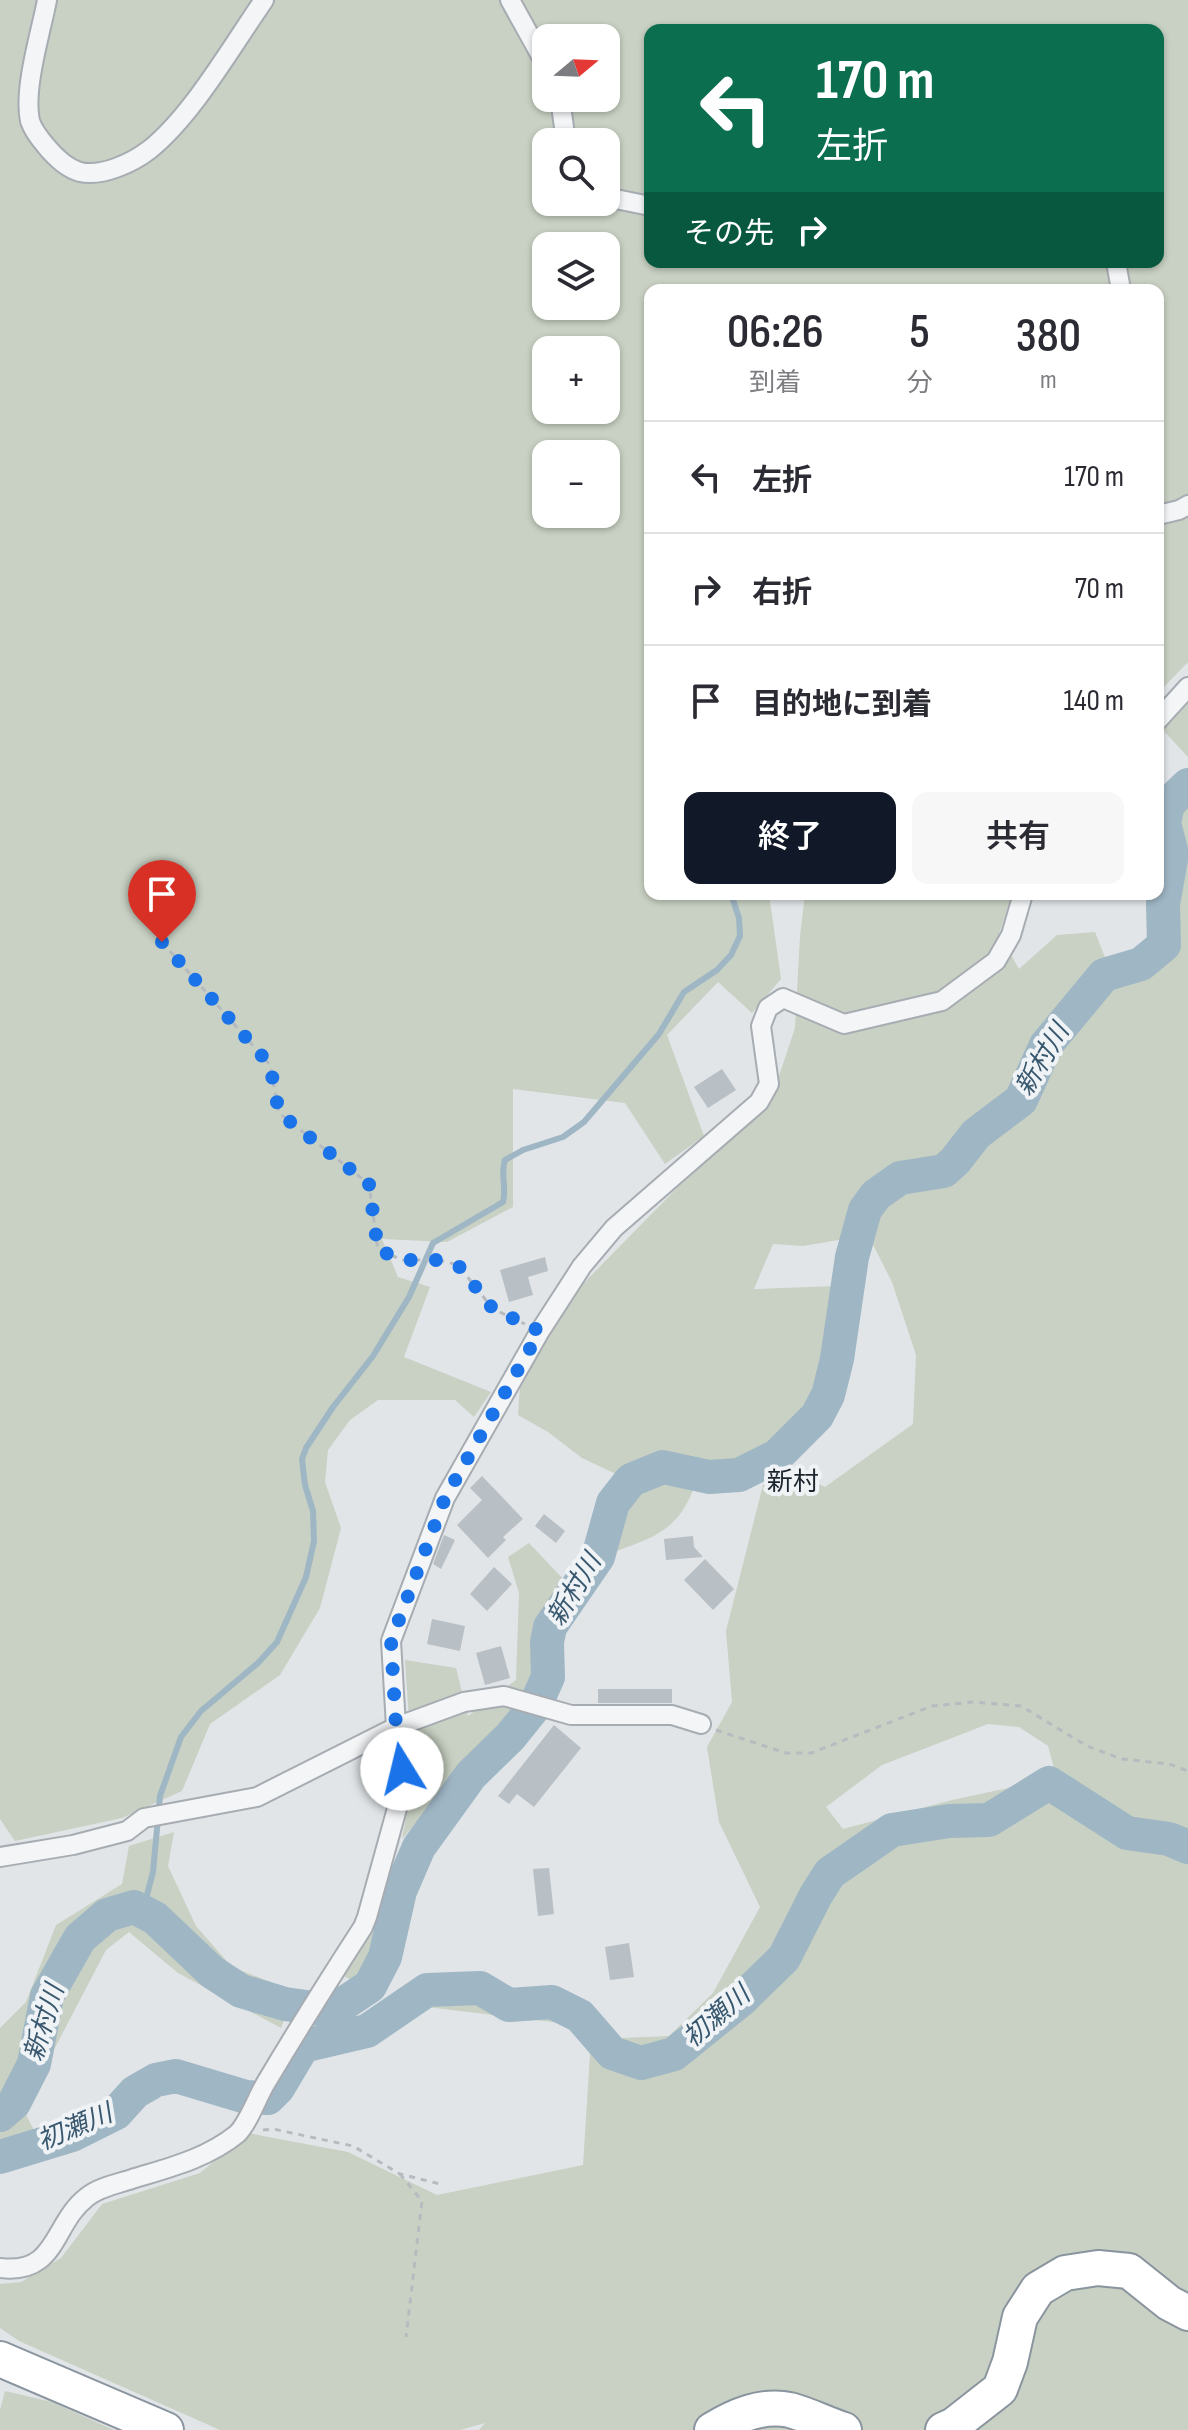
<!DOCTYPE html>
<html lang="ja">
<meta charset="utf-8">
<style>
body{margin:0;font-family:"Sofia Sans Condensed","Noto Sans JP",sans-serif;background:#f7f7f7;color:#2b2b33;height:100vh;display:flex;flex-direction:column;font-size:30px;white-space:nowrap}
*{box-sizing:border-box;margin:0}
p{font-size:26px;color:#7c7c81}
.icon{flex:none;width:44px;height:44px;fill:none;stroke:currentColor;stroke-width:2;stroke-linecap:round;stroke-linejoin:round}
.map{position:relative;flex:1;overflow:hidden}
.drawer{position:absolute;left:644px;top:284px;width:520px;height:616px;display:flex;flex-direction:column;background:#fff;border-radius:16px;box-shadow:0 2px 6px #0004}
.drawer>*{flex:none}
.banner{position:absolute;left:644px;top:24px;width:520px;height:244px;border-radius:16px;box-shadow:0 2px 6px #0004;background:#0b6e4f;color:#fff;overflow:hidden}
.needle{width:52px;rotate:71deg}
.controls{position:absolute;left:532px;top:24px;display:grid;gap:16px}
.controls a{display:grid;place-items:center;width:88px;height:88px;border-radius:16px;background:#fff;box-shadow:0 2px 6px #0004;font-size:40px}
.pin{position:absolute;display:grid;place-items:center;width:68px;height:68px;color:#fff;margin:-82px -34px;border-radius:50% 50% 50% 0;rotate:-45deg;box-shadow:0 0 8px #0007}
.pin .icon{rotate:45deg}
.me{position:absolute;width:88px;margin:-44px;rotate:351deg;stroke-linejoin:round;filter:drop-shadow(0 0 6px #0008)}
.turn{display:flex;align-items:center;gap:28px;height:168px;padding:0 40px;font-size:36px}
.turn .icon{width:104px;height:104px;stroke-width:2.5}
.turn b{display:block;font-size:56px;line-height:68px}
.then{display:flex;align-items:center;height:76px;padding:0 40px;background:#0003;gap:16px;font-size:30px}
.eta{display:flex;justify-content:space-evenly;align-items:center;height:136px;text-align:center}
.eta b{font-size:48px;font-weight:600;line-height:56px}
.cta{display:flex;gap:16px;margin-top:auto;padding:16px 40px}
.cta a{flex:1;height:92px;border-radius:16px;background:#111827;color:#fff;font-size:32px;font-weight:600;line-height:92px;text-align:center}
.cta a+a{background:#f7f7f7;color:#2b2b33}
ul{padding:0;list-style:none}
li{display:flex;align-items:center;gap:24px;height:112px;padding:0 40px;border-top:2px solid #e1e1e2}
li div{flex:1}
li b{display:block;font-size:30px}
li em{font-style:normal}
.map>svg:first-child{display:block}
.green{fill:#c8d1c3;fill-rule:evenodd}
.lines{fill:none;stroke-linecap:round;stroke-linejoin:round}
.stream{stroke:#9fb6c5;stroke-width:6}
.river{stroke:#9fb6c5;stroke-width:34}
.building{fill:#b8bfc5}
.street-casing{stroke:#a7acb2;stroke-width:22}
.highway-casing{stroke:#89949e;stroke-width:38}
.path{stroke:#b7bbc0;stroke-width:3;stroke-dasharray:6 6;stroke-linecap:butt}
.street{stroke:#f3f5f7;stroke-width:18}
.highway{stroke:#fff;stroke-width:34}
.route{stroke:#1a73e8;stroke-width:14;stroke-dasharray:0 25.2}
.labels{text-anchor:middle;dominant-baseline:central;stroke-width:8;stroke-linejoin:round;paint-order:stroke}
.water-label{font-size:26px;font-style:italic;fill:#38586f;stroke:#f0f3f6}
.neighbourhood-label{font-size:26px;fill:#1d252f;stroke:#f0f3f6}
</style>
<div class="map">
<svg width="1188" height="2430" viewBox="0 0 1188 2430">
<rect width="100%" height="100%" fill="#e1e5e8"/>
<path class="green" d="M0,0h1188v662l-30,31v-403h-508v604h119l12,85 -29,34 -34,-31 -51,53 37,101 -39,28 -40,-61 -112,-14v118l-66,35 -65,-3 16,38 32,10 -26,70 87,35 -17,25 -19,-17h-77l-28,20 -22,30 -3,32 16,46 -21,80 -40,67 -70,49 -28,67 -60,27 -107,23 -15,-22zM650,30h508v232h-508zM546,38h60v60h-60zM546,142h60v60h-60zM546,246h60v60h-60zM546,350h60v60h-60zM546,454h60v60h-60z
M1188,700v57l-27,-29z
M1188,767v1663h-709l6,-7 -25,7h-240l-201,-89 -19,-13v-44l21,-2 40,-24 41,-54 98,-31 48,-40 100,19 89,43 146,-30 7,-111 -21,-30 -142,-17 -57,34 -56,14 -15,-17 70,-26 50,-30 64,-9 32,23 40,-7 66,49 48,-2 44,-43 47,-86 -41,-85 -12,-75 25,-45 -6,-71 37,-146 26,-16 36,18 88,-63 3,-69 -24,-73 -24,-47 -65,11 -30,-2 -19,45 82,-3 4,53 -17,66 -43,42 -51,19 -80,-10 -33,18 -34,-16 -34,-26 -30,-17 2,-30 54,-92 104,-106 91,-81 26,-78 5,-92 5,-42h207l-13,40 20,35 38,-34 38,-3 13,33 41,-25 2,-46h7l2,-101zM988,1724l31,3 29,19 8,29 -33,10 -71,15 -109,29 -17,-22 56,-42z
M663,1477l30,13c-16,41 -41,48 -79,62l8,-50z
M529,1543l37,39 -23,40 -4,55 -9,21 -54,54 -74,87 11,-62 -8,-117 51,8 12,48 48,-36 3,-87 -11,-36z
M174,1832l-6,34 28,60 36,41 64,25 -15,36 -103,-55 -49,-41 -23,18 -83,159 13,25 -36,13v-119l26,-26 30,-77 66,-41 7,-38z
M384,1883l7,1 -14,63 -20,36 -15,-8z
M5,2391l47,11 62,28h-114v-20z"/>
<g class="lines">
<path class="stream" d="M134,1907l13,-12 6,-23 7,-76 21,-59 20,-26 57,-48 19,-21 29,-65 8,-36 -1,-30 -8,-26 -3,-26 4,-11 27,-41 40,-51 36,-59 24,-54 70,-41c4,-14 -3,-28 2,-42l18,-10 40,-13 21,-15 75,-88 25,-42 33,-22 14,-15 9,-19 -1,-18 -8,-24"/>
<path class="river" d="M0,2115l14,-12 20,-39 13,-68 33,-58 27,-23 27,-8 21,11 57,54 29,19 44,13 35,5 26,-7 24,-16 15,-29 15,-66 19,-44 52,-72 39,-38 25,-31 13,-29 -1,-35 3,-15 48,-70 15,-54 18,-23 32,-13 46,10 30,-2 38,-19 40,-40 11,-21 9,-36 15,-102 13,-47 11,-15 24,-17 44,-7 11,-10 21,-27 45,-34 25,-55 58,-70 37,-11 23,-19 -1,-41 9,-50 -8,-31 4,-19 20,-19
M0,2157l72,-22 44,-22 19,-21 21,-12 20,-4 70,21 22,1 10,-10 25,-42 64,-15 60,-41 53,-2 29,17 43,-3 28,14 32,37 29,10 33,-9 67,-54 43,-42 32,-63 14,-22 62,-43 57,-9 40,-1 60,-37 78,50 42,6 19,8"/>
</g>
<path class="building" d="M722,1069l14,21 -28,18 -14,-21z
M545,1257l3,14 -20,6 5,18 -24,7 -9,-32z
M482,1476l41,43 -20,18 3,3 -18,18 -31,-33 25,-25 -12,-12z
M544,1514l21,17 -9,12 -21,-17z
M444,1535l11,5 -14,29 -8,-5z
M693,1536l1,11 9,10 -37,3 -2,-21z
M705,1559l29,30 -21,21 -29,-30z
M494,1567l18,17 -25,27 -17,-17z
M432,1619l33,7 -5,25 -33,-7z
M501,1646l9,32 -25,7 -9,-32z
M598,1689h74v14h-74z
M554,1725l27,23 -47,59 -17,-13 -8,10 -11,-8z
M549,1868l5,46 -16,2 -5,-47z
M629,1943l5,34 -24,3 -5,-33z"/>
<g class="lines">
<g class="street-casing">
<path id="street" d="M47,0c-6,32 -24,89 -17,121 3,9 10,18 16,25 9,11 20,22 34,26 22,5 52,-9 69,-22 43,-34 83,-104 115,-150
M510,0l36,65
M560,98l6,44
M606,197l44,9
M1116,262l5,28
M1158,515l21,-5 9,-5
M1158,720l30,-33
M0,1857l73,-12 54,-14 17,-13 113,-21 139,-70 68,-25 40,-6 67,19h101l29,9
M0,2268c58,7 52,-44 87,-71 12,-10 30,-13 45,-18 36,-11 74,-20 105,-45 11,-10 21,-39 30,-53 31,-52 63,-103 96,-154l4,-10 34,-123 1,-25 -6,-42 -5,-86 54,-143 95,-167 42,-65 32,-38 145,-126 10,-18 -8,-58 7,-18 15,-10 61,26 98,-23 54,-40 15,-26 12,-41"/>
</g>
<g class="highway-casing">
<path id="highway" d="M0,2359l166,71
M712,2430c23,-14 50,-26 78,-20 18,5 36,14 54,20
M943,2430l11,-5 46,-36 10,-27 10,-45 18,-28 27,-16 33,-5 31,3 40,32 19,10"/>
</g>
<path class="path" d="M162,942l108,123 9,48 90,71 9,66 25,10h36l19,5 35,44 32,15
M716,1730l70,23h25l121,-47 41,-4 48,4 66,40 35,13 47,5 19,7
M263,2130l10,-1 80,17 47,28 44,11
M400,2174l22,27 -16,136"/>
<use href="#street" class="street"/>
<use href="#highway" class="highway"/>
</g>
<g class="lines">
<path class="route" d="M162,942l108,123 9,48 90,71 9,66 25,10h36l19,5 35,44 47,22 -95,167 -54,143 5,86 6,42"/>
</g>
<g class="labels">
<g class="water-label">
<text transform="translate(1043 1060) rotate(-59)">新村川</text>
<text transform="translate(575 1590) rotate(-59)">新村川</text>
<text transform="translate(717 2017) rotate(-41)">初瀬川</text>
<text transform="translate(45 2023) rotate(-73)">新村川</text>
<text transform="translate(75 2128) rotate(-23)">初瀬川</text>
</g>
<g class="neighbourhood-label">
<text x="793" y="1482">新村</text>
</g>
</g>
</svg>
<div class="controls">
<a><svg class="needle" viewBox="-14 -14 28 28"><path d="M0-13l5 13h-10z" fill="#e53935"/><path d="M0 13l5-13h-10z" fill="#7c7c81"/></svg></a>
<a><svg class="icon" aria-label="search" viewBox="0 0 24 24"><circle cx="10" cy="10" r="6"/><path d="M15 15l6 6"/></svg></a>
<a><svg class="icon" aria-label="layers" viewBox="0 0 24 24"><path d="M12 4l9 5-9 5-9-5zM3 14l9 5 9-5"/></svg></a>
<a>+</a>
<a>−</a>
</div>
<div class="pin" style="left:162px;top:942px;background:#d93025"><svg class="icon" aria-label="arrive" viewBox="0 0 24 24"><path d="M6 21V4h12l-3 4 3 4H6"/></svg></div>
<svg class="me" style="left:402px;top:1769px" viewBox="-20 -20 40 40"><circle r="19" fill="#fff"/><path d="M0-13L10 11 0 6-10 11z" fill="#1a73e8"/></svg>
<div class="banner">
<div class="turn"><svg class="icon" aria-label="left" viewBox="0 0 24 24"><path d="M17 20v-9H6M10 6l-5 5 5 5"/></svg><div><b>170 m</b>左折</div></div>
<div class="then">その先<svg class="icon" aria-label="right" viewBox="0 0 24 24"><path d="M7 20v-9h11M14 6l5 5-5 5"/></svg></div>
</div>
<section class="drawer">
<div class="eta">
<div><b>06:26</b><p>到着</p></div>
<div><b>5</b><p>分</p></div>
<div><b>380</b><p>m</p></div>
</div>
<ul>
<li><svg class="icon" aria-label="left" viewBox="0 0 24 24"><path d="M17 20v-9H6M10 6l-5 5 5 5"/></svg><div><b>左折</b></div><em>170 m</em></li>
<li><svg class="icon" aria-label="right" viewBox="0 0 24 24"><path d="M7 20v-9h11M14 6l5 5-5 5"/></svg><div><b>右折</b></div><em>70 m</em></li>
<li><svg class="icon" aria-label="arrive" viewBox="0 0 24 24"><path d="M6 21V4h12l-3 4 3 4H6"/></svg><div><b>目的地に到着</b></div><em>140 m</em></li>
</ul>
<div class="cta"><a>終了</a><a>共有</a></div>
</section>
</div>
